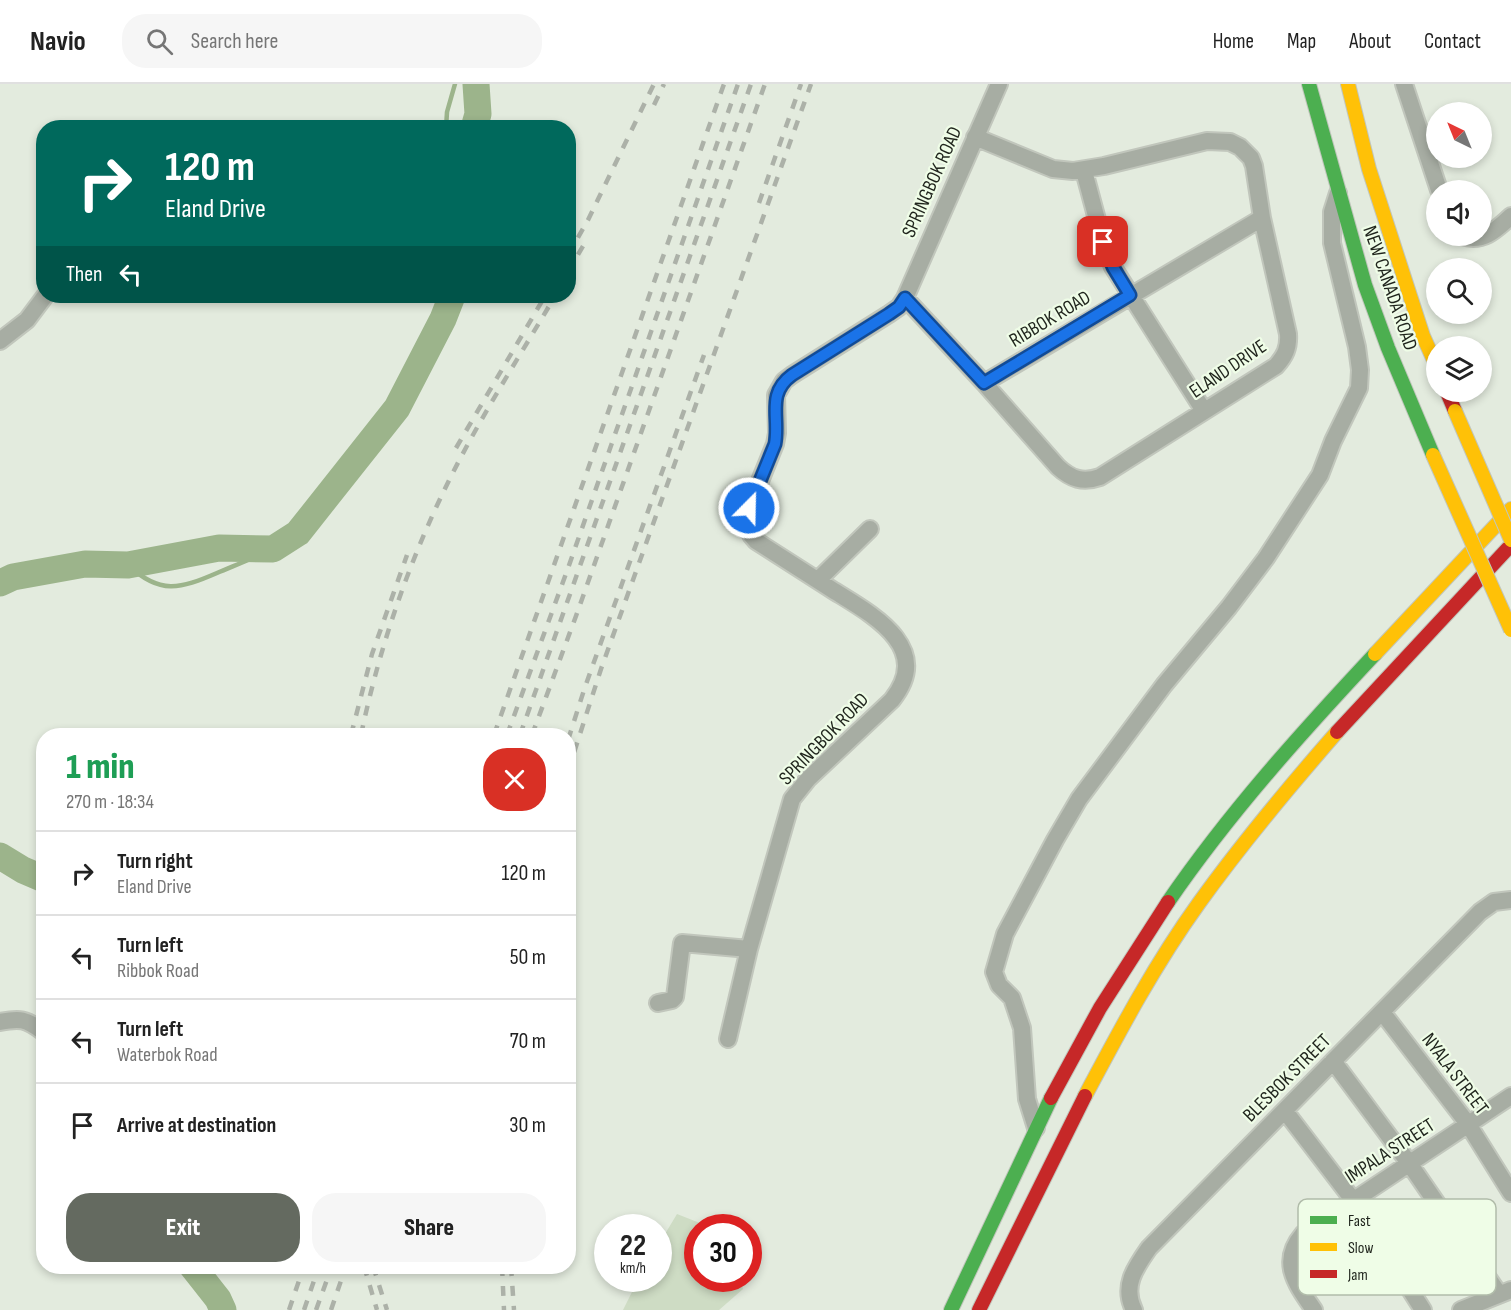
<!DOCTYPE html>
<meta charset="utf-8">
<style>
body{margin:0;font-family:"Sofia Sans Condensed",sans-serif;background:#f6f6f6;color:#222;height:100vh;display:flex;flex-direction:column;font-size:22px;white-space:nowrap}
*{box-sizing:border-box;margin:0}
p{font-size:20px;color:#767676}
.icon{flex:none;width:33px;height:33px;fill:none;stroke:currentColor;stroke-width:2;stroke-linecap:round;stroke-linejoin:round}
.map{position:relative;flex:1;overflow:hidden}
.details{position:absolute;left:36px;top:644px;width:540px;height:546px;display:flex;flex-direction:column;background:#fff;border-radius:24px;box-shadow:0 3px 9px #0003}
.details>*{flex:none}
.guide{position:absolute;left:36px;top:36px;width:540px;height:183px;border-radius:24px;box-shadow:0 3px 9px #0003;background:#00695c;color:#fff;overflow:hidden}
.needle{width:39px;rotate:317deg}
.tools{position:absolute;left:1426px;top:18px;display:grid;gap:12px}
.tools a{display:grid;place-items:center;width:66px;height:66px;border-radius:50%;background:#fff;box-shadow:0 3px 9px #0003;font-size:30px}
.speed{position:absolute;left:594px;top:1130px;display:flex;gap:12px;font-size:30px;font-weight:700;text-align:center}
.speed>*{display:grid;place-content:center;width:78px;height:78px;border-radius:50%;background:#fff;box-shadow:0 3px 9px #0003;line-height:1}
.speed small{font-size:15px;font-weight:400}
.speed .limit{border:9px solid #d22;background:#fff;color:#111}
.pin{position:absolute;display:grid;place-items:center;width:51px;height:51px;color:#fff;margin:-26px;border-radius:12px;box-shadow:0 3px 9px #0006}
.me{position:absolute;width:66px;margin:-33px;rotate:23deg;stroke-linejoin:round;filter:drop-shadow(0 0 4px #0008)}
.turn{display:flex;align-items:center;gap:21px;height:126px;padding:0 30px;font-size:27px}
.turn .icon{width:78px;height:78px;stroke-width:2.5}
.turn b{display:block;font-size:42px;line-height:51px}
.then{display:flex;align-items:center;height:57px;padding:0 30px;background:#0003;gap:12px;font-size:22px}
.round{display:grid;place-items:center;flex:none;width:63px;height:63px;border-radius:24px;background:#f6f6f6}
.summary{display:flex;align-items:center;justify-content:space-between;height:102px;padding:0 30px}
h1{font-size:36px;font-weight:800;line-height:45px;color:#1e9e55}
.button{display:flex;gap:12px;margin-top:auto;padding:12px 30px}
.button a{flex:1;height:69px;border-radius:24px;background:#646a60;color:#fff;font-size:24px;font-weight:800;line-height:69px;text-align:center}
.button a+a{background:#f6f6f6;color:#222}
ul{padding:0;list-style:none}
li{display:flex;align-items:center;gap:18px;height:84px;padding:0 30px;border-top:2px solid #e0e0e0}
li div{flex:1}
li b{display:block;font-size:22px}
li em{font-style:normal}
header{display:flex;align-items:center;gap:36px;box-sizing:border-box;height:84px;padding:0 30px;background:#fff;border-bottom:2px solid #e0e0e0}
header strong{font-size:28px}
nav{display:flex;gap:33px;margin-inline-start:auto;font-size:21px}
.search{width:420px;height:54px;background:#f6f6f6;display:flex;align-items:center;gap:15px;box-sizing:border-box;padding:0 21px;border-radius:24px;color:#767676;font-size:22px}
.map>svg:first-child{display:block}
.green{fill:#cedcc4}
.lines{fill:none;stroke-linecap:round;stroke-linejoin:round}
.stream{stroke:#9cb48b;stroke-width:4.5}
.river{stroke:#9cb48b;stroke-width:27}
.street-casing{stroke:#c1c6bc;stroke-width:20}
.fast-casing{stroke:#c1c6bc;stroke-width:16}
.slow-casing{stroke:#c1c6bc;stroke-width:16}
.jam-casing{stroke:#c1c6bc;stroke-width:16}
.street{stroke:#a7ada3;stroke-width:16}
.fast{stroke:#4caf50;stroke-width:14}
.slow{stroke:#ffc107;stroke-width:14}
.jam{stroke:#c62828;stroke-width:14}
.rail{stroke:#acb1a8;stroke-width:4.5;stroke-dasharray:10 10;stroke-linecap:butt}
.slow-bridge-casing{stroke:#c1c6bc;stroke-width:16;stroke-linecap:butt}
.slow-bridge{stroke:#ffc107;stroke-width:14}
.route-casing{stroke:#114b97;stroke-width:15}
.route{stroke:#1a73e8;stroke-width:10}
.labels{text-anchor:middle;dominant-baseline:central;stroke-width:4.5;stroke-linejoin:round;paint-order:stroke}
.street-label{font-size:20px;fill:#1f241c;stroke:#effde7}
.key{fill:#effde7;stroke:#b1bcaa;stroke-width:1.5}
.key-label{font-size:16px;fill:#1f241c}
</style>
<header>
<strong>Navio</strong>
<div class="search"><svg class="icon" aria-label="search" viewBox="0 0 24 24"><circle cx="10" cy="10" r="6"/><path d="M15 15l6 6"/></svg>Search here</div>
<nav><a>Home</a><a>Map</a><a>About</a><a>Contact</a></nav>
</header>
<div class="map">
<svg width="1511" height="1226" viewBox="0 0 1511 1226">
<rect width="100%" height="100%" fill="#e3ebde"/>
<path class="green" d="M677,1130l33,13h-12v51h41l4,11 -24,21h-96l16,-32h19l1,-34z"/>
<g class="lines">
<path class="stream" d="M446,44l1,-16 8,-28
M128,481c32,30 52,24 89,8 19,-8 37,-15 56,-24"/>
<path class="river" d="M474,44l4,-14 -2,-30
M0,499l13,-6 72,-13 43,1 91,-17 54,1 25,-16 99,-125 46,-89 9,-23
M0,772l23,14 21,9
M192,1182l26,33 5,11"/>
<g class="street-casing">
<path id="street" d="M1404,0l35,106
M1084,87l19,71 10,25 91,144
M1462,152c21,7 34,-6 49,-20
M905,214l79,85 74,84c13,12 25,16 42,10l176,-111c9,-10 13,-18 12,-32l-26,-116 -8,-52 -3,-8 -11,-11 -10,-5 -23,-1 -103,25 -31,5 -20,-2 -78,-32
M0,257l27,-21 18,-24
M984,299l278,-165
M818,496l52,-51
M658,919l14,-3 3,-3 7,-54 67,6
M1382,928l86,112 43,69
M0,938c20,-4 26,-3 42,9
M728,955l21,-90 43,-150 16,-20 84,-79c43,-54 -23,-87 -61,-111 -25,-16 -50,-32 -75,-48l-5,-6 -4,-22 28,-69 2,-11 -1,-38 8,-14 8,-6 97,-61 10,-7 6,-9 94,-214
M1333,977l76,102 90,131
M1285,1027l68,89 70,110
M1036,1044l-9,-29 -5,-71 -10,-30 -13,-13 -5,-13 11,-38 50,-94 24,-41 85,-114 65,-78 37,-49 54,-83 13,-34 26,-53 1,-18 -3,-23 -25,-104v-31l6,-19
M1134,1226c-12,-24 1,-42 15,-62l331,-336 14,-10 17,-2
M1314,1226c-18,-26 -35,-48 -11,-76l208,-138
M1461,1226l50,-20"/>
</g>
<g class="fast-casing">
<path id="fast" d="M1309,0l56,201 23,63 45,107
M1168,818c61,-89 134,-170 207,-248
M951,1226l100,-212"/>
</g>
<g class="slow-casing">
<path id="slow" d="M1348,0l21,85 54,167 14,31
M1375,570l136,-145
M1085,1012c35,-66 70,-132 114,-193 43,-60 90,-116 138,-171"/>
</g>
<g class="jam-casing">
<path id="jam" d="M1447,308l8,19
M1337,648l174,-187
M1051,1014l49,-90 68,-106
M979,1226l106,-214"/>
</g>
<use href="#street" class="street"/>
<use href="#fast" class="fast"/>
<use href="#slow" class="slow"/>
<use href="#jam" class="jam"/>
<path class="rail" d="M654,21l10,-21
M759,119l42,-119
M568,171l20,-35 66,-136
M568,188l15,-26
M456,364l89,-152
M351,651l21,-81 35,-99
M361,651c20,-96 54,-191 100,-278 29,-55 63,-108 94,-161
M494,651l230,-651
M507,651l60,-164 171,-487
M520,651l231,-651
M532,651l44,-119 189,-532
M568,656l17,-53 119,-332
M568,687l33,-102 210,-585
M364,1182l13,44
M373,1182l14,44
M502,1182l2,44
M511,1182l3,44
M289,1226l15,-44
M304,1226l15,-44
M316,1226l16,-44
M331,1226l15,-44"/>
<g class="slow-bridge-casing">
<path id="slow-bridge" d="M1455,327l56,129
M1433,371l78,175"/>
</g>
<use href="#slow-bridge" class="slow-bridge"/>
</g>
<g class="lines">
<g class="route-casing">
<path id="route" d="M749,424l26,-64c5,-27 -9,-50 17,-69l97,-61 10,-7 6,-9 79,85 146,-88 -17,-28 -10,-25"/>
</g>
<use href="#route" class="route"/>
</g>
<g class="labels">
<g class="street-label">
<text transform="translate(932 98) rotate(-66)">SPRINGBOK ROAD</text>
<text transform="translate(1390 204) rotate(71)">NEW CANADA ROAD</text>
<text transform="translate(1050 235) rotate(-31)">RIBBOK ROAD</text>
<text transform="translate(1228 285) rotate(-34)">ELAND DRIVE</text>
<text transform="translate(824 655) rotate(-46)">SPRINGBOK ROAD</text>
<text transform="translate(1455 990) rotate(53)">NYALA STREET</text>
<text transform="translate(1287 994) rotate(-45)">BLESBOK STREET</text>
<text transform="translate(1390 1067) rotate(-33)">IMPALA STREET</text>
</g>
</g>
<rect x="1298" y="1115" width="198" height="96" rx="9" class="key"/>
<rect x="1310" y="1132" width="27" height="8" fill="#4caf50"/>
<rect x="1310" y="1159" width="27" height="8" fill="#ffc107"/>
<rect x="1310" y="1186" width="27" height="8" fill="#c62828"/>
<g class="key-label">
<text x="1348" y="1142">Fast</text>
<text x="1348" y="1169">Slow</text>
<text x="1348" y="1196">Jam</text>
</g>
</svg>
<div class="tools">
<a><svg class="needle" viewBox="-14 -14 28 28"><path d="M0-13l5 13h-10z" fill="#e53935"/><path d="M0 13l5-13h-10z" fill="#767676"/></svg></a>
<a><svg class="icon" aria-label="sound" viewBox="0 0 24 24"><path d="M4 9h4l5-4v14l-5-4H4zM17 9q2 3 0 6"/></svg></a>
<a><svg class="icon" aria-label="search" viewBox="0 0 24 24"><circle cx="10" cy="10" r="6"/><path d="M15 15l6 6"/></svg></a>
<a><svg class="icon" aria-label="layers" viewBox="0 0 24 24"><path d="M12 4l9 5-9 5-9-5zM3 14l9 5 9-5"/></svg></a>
</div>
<div class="speed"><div>22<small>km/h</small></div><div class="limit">30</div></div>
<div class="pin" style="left:1103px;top:158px;background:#d93025"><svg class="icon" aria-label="arrive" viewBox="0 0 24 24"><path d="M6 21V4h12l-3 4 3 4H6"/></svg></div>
<svg class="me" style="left:749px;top:424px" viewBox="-20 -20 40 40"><circle r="17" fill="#1a73e8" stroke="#fff" stroke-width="3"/><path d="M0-11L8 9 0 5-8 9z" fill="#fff"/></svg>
<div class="guide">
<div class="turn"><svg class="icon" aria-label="right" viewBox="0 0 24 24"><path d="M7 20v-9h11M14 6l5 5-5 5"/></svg><div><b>120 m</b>Eland Drive</div></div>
<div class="then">Then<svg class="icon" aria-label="left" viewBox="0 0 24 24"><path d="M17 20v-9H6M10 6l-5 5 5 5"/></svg></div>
</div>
<section class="details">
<div class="summary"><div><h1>1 min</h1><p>270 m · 18:34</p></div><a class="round" style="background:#d93025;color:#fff"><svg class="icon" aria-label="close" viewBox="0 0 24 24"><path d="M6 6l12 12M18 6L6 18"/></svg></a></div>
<ul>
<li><svg class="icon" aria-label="right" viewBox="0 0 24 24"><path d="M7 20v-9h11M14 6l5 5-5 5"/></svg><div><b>Turn right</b><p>Eland Drive</p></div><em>120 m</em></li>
<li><svg class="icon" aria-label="left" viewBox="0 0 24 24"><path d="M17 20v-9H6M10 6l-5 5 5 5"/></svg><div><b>Turn left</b><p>Ribbok Road</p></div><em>50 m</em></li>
<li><svg class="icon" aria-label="left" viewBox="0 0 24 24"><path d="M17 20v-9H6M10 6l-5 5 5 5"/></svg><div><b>Turn left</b><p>Waterbok Road</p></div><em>70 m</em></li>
<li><svg class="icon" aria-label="arrive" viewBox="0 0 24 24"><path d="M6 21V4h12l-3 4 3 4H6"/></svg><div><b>Arrive at destination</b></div><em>30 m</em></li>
</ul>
<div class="button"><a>Exit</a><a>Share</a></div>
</section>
</div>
